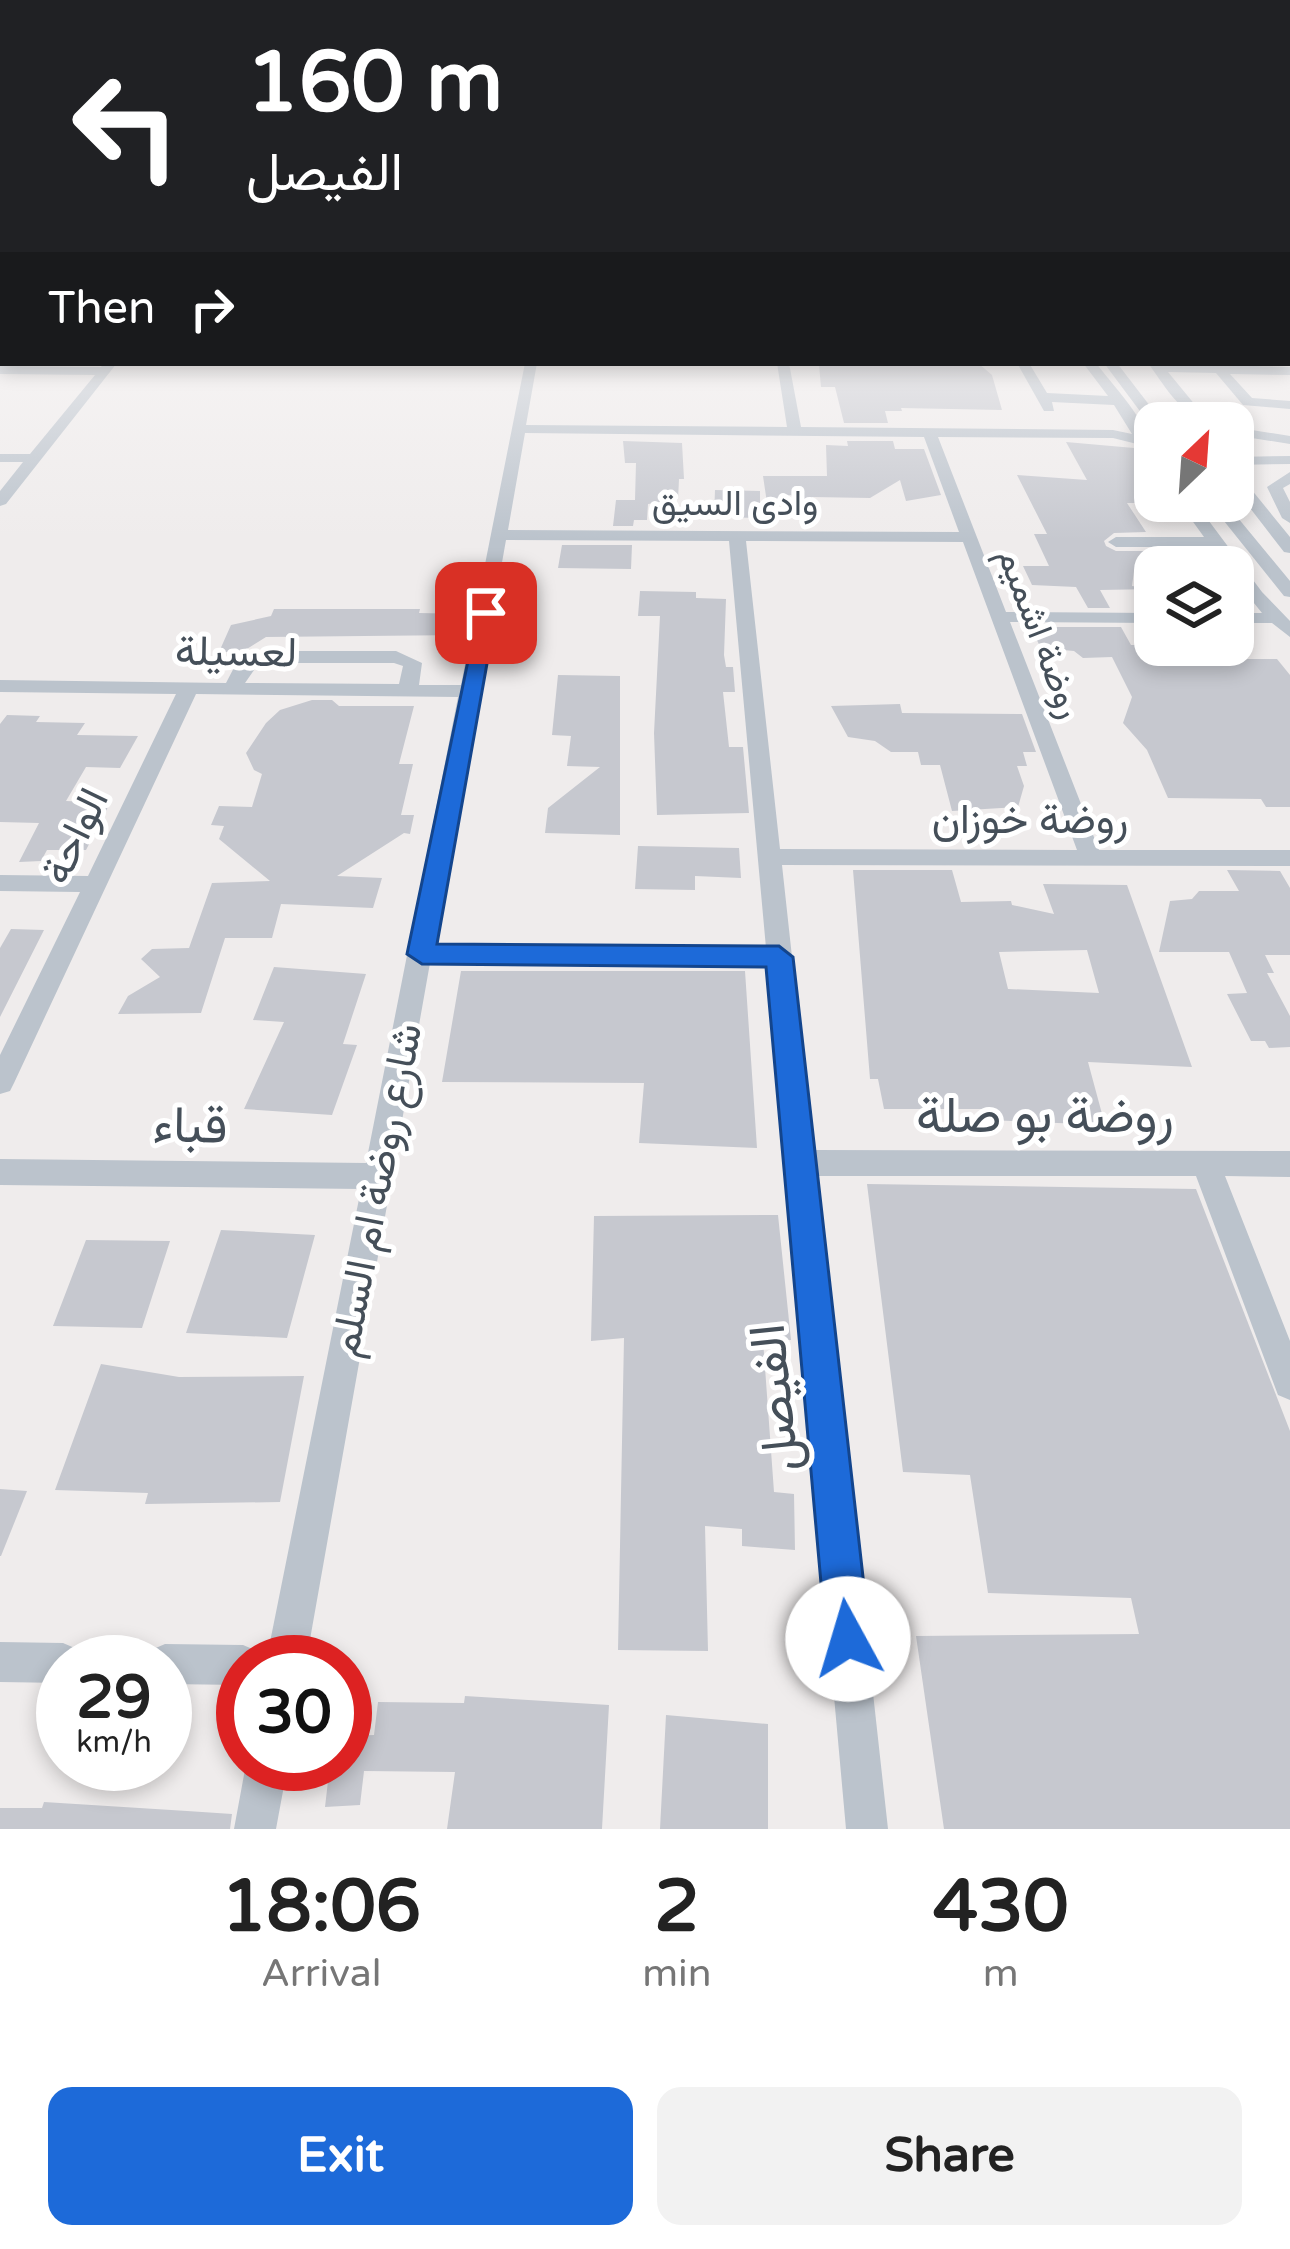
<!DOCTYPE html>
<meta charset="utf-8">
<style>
body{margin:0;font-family:"Varela Round",Vazirmatn,sans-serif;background:#f2f2f2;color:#222;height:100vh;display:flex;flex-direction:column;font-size:45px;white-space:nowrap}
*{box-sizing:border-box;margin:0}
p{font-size:39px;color:#767676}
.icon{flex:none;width:66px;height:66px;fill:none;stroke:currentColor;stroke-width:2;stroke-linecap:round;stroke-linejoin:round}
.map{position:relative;height:1829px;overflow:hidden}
.details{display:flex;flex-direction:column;background:#fff;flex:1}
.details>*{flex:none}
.hud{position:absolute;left:0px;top:0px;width:1290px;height:366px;box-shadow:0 6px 18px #0003;background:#202124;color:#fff;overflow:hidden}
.needle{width:78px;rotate:25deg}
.buttons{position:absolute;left:1134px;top:402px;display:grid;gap:24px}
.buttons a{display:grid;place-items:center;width:120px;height:120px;border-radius:24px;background:#fff;box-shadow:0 6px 18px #0003;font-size:60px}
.speed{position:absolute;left:36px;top:1635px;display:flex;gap:24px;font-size:60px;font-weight:700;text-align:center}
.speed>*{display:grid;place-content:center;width:156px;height:156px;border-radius:50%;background:#fff;box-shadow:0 6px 18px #0003;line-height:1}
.speed small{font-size:30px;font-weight:400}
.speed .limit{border:18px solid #d22;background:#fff;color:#111}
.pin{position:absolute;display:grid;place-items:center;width:102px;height:102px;color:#fff;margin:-51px;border-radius:24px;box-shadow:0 6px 18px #0006}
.me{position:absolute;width:132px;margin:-66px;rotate:354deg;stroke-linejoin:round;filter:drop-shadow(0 0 9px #0008)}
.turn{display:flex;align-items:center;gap:42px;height:252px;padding:0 48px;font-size:54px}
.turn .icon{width:156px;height:156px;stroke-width:2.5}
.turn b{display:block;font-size:84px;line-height:102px}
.then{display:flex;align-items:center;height:114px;padding:0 48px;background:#0003;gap:24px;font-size:45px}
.eta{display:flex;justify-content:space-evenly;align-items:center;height:204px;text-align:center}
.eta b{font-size:72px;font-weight:700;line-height:84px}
.primary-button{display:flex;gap:24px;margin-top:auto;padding:24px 48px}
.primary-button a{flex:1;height:138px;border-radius:24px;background:#1d6ad9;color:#fff;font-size:48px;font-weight:700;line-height:138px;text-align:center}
.primary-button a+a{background:#f2f2f2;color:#222}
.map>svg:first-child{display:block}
.building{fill:#c6c8cf;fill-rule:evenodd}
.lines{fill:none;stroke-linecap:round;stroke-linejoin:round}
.minor{fill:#bbc3cc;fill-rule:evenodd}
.route{fill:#1d6ad9;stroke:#13458d;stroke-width:3}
.labels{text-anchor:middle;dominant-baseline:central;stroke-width:10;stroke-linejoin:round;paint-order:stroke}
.far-street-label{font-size:36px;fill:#454f59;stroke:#fff}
.street-label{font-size:42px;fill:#454f59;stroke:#fff}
.near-street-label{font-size:51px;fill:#454f59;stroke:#fff}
</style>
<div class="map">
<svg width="1290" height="1829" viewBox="0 0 1290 1829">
<rect width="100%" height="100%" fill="#efecec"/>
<path class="building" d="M846,363h132l14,12 10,35 -101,-2 1,3h-17l3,12h-44l-9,-36h-14l-2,-22z
M623,441l59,2 2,36h-5l-1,21 -30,4 -1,16h-13l-1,6h-20l3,-26h19l1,-37h-11z
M847,441h46l2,8h29l17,46 -35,6 -6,-21 -30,18 -58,-1 1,6 -23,-8 -23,8 -4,-27h64l-1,-31 22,1z
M1066,442l68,6 21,24v31h-28l19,29 -32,1 -10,8 2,5 10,5h68l11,16 -61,4 -2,15 23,3 -55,1 10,18h-22l-12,-21 -44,-2 -9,-19h26l-15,-32h13l-30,-59 70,5z
M715,490l45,1v27l-46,-1z
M562,545h70l-1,24 -73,-1z
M640,591l56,1v6l30,1 -2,56 2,12h7l2,25h-12l6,55h14l6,66 -92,2 -3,-82 6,-117h-22z
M274,609h146l-1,4 49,1 -5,21 -197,2 -24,15h-23l12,-27 40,-9z
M1030,627h91l10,18h105l9,14h32l13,16v132h-24l-5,-8 -93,-1 -21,-48 -24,-27 9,-26 -20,-40 -29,1 -9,-7 -33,-3z
M558,675l62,1v159l-75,-2 3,-25 52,-41 -33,-1 4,-30 -19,-1z
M312,700h20l7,6h75l-15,58h14l-12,51h13l-4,19 -6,-1 -67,43 45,2 -9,30 -92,-4 -9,34h-47l-24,75 -83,1 10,-18 32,-19 -19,-18 11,-10 37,-1 23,-65 58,-2 -51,-42 5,-13 -13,-1 8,-19 33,1 10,-33 -8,-4 -8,-17 20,-30 14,-13z
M900,704l2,9 120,1 14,38h-13l4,14h-10l7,20 -6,21 -66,4 -12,-46h-19l-3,-13h-27l-16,-11 -27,-4 -17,-31z
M7,715l33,1 -4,6 49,1 -8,12 61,1 -18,32 -34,-1 -20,34 44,2 -24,47h-39l-6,11 -22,1 20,-39 -39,-1v-98z
M638,846l101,2 2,30 -46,-2v14l-60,-1z
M853,870h99l9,32 50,-1 1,4 42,9 -11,-30 84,1 65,182 -104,-5 17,63 -117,-5 -2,-11h-102l-6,-30h-8zM1087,950l12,43 -91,-4 -9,-37z
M1227,870l53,1 10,17v67h-25l9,18h-7l23,43v31l-21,1 -4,-7h-14l-24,-47 20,-1 -18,-41h-70l11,-51 22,-2 7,-8h40z
M11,929l33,1 -44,87v-69z
M274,967l92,7 -23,70 14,1 -25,70 -88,-6 40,-87 -31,-2z
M461,971h284l12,177 -118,-5 5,-60 -202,-1z
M867,1184l329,5 94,242v398h-346l-28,-193 223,-2 -8,-36 -143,-5 -18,-118 -67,-3z
M778,1215l13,125h-28l11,152 20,2 1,56 -53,-4v-17l-37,-3 3,125 -90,-1 6,-312 -33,3 3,-125z
M221,1230l94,5 -28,103 -101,-5z
M86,1240l84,1 -28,87 -89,-2z
M101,1364l78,13 125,-1 -24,126 -135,2 3,-11 -93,-3z
M0,1489l27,2 -26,65h-1z
M465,1696l144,9 -7,124h-155l8,-57 -91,-1 -4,34 -35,2 5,-43h15v-28l29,-1 4,-33 86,1z
M666,1715l102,9v105h-108z
M44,1802l143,9 45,3 -2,15h-230v-21h42z"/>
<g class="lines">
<path class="minor" d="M1287,286h3v6h-3z
M1287,311h3v8h-3z
M1287,328h3v8h-3z
M104,363h13l-111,141 -6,2v-15l23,-29h-23v-8h30l65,-79 -95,-1v-8l101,1z
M525,363h12l-11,62 261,2 -10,-64h12l12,64 312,3 19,4 -18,-29 -62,-3 2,9h-10l-27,-48h12l18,30 61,3 -25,-33h13c22,29 59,65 59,102l-5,-1 -13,-20 -24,-6 -175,-1 68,175 149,1v10l-145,-1 89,228h191v16l-508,-1 31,285 477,1v26l-65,-1 65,165v59l-12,-5 -82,-219h-380l72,653h-42l-78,-863 -338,-3 -124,699h-40l95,-473 -361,-4v-26l366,4 92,-466 -262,-3 -182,389 -4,8 -10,3v-39l80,-163 -80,-1v-16l88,1 88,-182 -176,-2v-12l226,3 13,-25 16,-7h141l26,12 -3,22h42zM525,433l399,4 35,95 -451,-2zM506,540l223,1 37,407 -332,-3zM746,541l217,1 114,308 -297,-1zM259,663h135l9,3 -4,18 -154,-1z
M1104,363h13l46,60 -12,3z
M1148,363l142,4v8l-60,-1 22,24 38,3v8l-47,-4 -27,-32 -48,-1 28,34 24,17c-35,0 -53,-34 -72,-60z
M1233,427l57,9v8l-57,-9z
M1290,456v8l-57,1v-8z
M1233,471l5,2 52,64v16l-6,-1 -51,-66z
M1290,472v12l-7,4 7,14v21l-8,-5 -15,-31z
M1178,501h16l68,91 28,29v16l-18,-14h-39v-10h29l-29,-36v-10h-7l-15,-20h-95l-8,-5 8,-5h88z
M1208,501h16l66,80v16l-6,-1z
M1141,574h14v10l-20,-1v-8z
M0,1642l63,1 14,6 5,13h-19v21l-63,-1z
M165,1644l78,1 14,6 4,11h-18v23l-78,-1v-22h-19l5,-12z
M246,1764h42l-12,65h-42z"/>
</g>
<linearGradient id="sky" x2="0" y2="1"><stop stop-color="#81c0e8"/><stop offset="0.52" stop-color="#f8f6f6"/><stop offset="1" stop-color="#f8f6f6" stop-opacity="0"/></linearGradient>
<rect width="1290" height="540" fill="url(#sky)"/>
<path class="route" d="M479,608l17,5 -59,331 342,2 14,11 77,682 -6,15 -16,7 -15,-7 -7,-15 -60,-672 -344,-3 -15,-10z"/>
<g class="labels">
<g class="far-street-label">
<text x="735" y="503">وادى السيق</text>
<text transform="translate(1040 633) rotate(69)">روضة اشميم</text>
</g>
<g class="street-label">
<text transform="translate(236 652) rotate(1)">لعسيلة</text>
<text x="1030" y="819">روضة خوزان</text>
<text transform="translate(75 836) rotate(-64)">الواحة</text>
<text transform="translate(376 1190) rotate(-79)">شارع روضة ام السلم</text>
</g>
<g class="near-street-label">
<text x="1045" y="1116">روضة بو صلة</text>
<text transform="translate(190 1126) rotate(1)">قباء</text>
<text transform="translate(775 1398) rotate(-96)">الفيصل</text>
</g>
</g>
</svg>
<div class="buttons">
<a><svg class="needle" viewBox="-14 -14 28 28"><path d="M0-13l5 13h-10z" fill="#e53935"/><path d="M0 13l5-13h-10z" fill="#767676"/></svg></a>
<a><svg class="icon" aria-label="layers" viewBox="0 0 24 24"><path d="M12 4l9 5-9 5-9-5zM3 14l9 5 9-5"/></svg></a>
</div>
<div class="speed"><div>29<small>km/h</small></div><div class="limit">30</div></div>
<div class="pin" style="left:486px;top:613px;background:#d93025"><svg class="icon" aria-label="arrive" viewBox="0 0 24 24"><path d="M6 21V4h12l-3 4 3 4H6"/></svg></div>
<svg class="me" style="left:848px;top:1639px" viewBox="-20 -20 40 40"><circle r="19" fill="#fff"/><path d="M0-13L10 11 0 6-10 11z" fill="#1d6ad9"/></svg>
<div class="hud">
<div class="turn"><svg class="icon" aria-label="left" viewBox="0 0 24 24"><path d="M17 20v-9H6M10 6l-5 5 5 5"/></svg><div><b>160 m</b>الفيصل</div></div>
<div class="then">Then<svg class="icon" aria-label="right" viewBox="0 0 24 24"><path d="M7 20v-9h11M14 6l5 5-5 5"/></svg></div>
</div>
</div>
<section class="details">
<div class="eta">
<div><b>18:06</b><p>Arrival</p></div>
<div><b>2</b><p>min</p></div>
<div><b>430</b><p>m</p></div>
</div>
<div class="primary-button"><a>Exit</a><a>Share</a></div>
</section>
